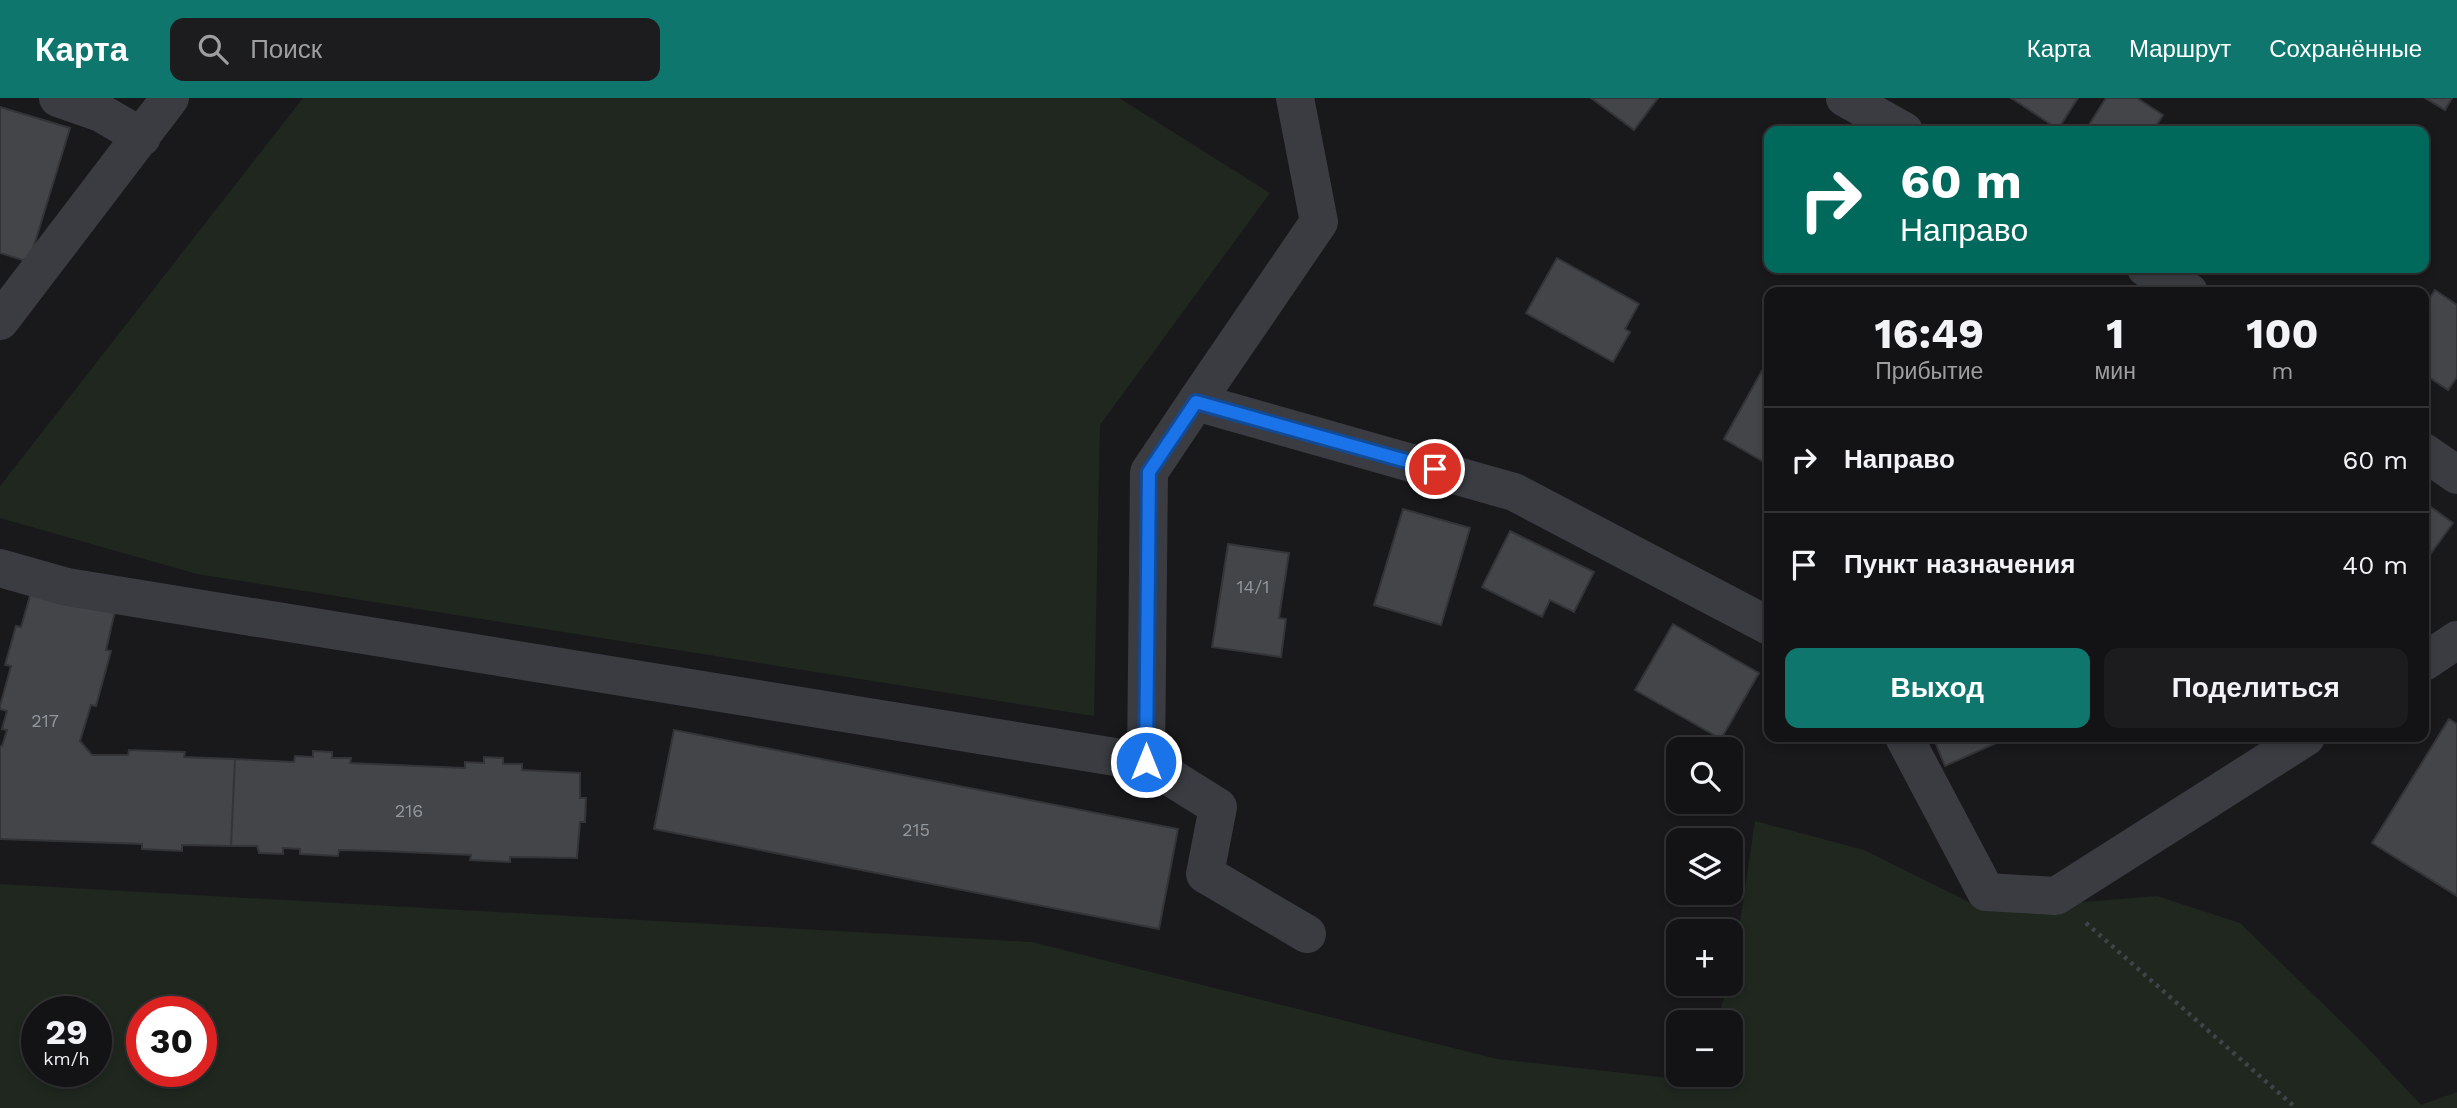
<!DOCTYPE html>
<html lang="ru">
<meta charset="utf-8">
<style>
body{margin:0;font-family:"Work Sans",sans-serif;background:#1c1c1e;color:#f1f3f6;height:100vh;display:flex;flex-direction:column;font-size:26px;white-space:nowrap}
*{box-sizing:border-box;margin:0}
p{font-size:23px;color:#9d9ea0}
.icon{flex:none;width:38px;height:38px;fill:none;stroke:currentColor;stroke-width:2;stroke-linecap:round;stroke-linejoin:round}
.map{position:relative;flex:1;overflow:hidden}
.details{position:absolute;left:1764px;top:189px;width:665px;height:455px;display:flex;flex-direction:column;background:#131315;border-radius:14px;box-shadow:0 4px 10px #0003,0 0 0 2px #323234}
.details>*{flex:none}
.guide{position:absolute;left:1764px;top:28px;width:665px;height:147px;border-radius:14px;box-shadow:0 4px 10px #0003,0 0 0 2px #323234;background:#00695c;color:#fff;overflow:hidden}
.controls{position:absolute;left:1666px;top:639px;display:grid;gap:14px}
.controls a{display:grid;place-items:center;width:77px;height:77px;border-radius:14px;background:#131315;box-shadow:0 4px 10px #0003,0 0 0 2px #323234;font-size:35px}
.speed{position:absolute;left:21px;top:898px;display:flex;gap:14px;font-size:35px;font-weight:700;text-align:center}
.speed>*{display:grid;place-content:center;width:91px;height:91px;border-radius:50%;background:#131315;box-shadow:0 4px 10px #0003,0 0 0 2px #323234;line-height:1}
.speed small{font-size:18px;font-weight:400}
.speed .limit{border:10px solid #d22;background:#fff;color:#111}
.pin{position:absolute;display:grid;place-items:center;width:60px;height:60px;color:#fff;margin:-30px;border:4px solid #fff;border-radius:50%;box-shadow:0 2px 7px #0007}
.me{position:absolute;width:77px;margin:-38px;rotate:0deg;stroke-linejoin:round;filter:drop-shadow(0 0 5px #0008)}
.turn{display:flex;align-items:center;gap:24px;height:147px;padding:0 21px;font-size:32px}
.turn .icon{width:91px;height:91px;stroke-width:2.5}
.turn b{display:block;font-size:49px;line-height:60px}
.eta{display:flex;justify-content:space-evenly;align-items:center;height:119px;text-align:center}
.eta b{font-size:42px;font-weight:700;line-height:49px}
.button{display:flex;gap:14px;margin-top:auto;padding:14px 21px}
.button a{flex:1;height:80px;border-radius:14px;background:#0f766e;color:#fff;font-size:28px;font-weight:700;line-height:80px;text-align:center}
.button a+a{background:#1c1c1e;color:#f1f3f6}
ul{padding:0;list-style:none}
li{display:flex;align-items:center;gap:21px;height:105px;padding:0 21px;border-top:2px solid #323234}
li div{flex:1}
li b{display:block;font-size:26px}
li em{font-style:normal}
header{display:flex;align-items:center;gap:42px;box-sizing:border-box;height:98px;padding:0 35px;background:#0f766e;color:#fff}
header strong{font-size:33px}
nav{display:flex;gap:38px;margin-inline-start:auto;font-size:24px}
.search{width:490px;height:63px;background:#1c1c1e;display:flex;align-items:center;gap:18px;box-sizing:border-box;padding:0 24px;border-radius:14px;color:#9d9ea0;font-size:26px}
.map>svg:first-child{display:block}
.green{fill:#1f271f;fill-rule:evenodd}
.building{fill:#434549;stroke:#333438;stroke-width:2}
.lines{fill:none;stroke-linecap:round;stroke-linejoin:round}
.path{stroke:#404348;stroke-width:4.5;stroke-dasharray:3.5 5;stroke-linecap:butt}
.minor{stroke:#3a3c41;stroke-width:38}
.route-casing{stroke:#114b97;stroke-width:18}
.route{stroke:#1a73e8;stroke-width:12}
.labels{text-anchor:middle;dominant-baseline:central;stroke-width:6;stroke-linejoin:round;paint-order:stroke}
.number-label{font-size:18px;fill:#91979e}
</style>
<header>
<strong>Карта</strong>
<div class="search"><svg class="icon" aria-label="search" viewBox="0 0 24 24"><circle cx="10" cy="10" r="6"/><path d="M15 15l6 6"/></svg>Поиск</div>
<nav><a>Карта</a><a>Маршрут</a><a>Сохранённые</a></nav>
</header>
<div class="map">
<svg width="2457" height="1010" viewBox="0 0 2457 1010">
<rect width="100%" height="100%" fill="#19191c"/>
<path class="green" d="M303,0h816l151,95 -170,232 -6,291 -897,-142 -197,-56v-32z
M1755,723l109,29 121,60 172,-14 83,27 122,119 59,63 36,-13v16h-2457v-224l1032,58 465,117 190,21 5,-5 39,-1v-52h-14l11,-38h3zM37,914h59v59h-59zM142,914h59v59h-59z"/>
<path class="building" d="M1591,0h67l-24,32z
M2011,0h67l-20,31z
M2106,0h31l26,17 -10,16h-68z
M2425,0h27l-7,12z
M0,9l70,21 -41,134 -29,-9z
M1557,160l82,46 -14,25 5,3 -17,30 -87,-49z
M2435,192l22,15v72l-9,13 -24,-16v-67z
M1769,260v107l-45,-26z
M2424,404l29,21 -29,40z
M1403,411l67,19 -29,97 -67,-20z
M1510,433l84,41 -20,40 -24,-12 -8,17 -60,-30z
M1228,446l61,9 -10,65 7,1 -5,38 -69,-10z
M34,484l83,21 -11,47 5,1 -15,55 -5,-1 -11,36 12,14h36l1,-5 56,2 -1,5 51,2 -4,87 -49,-1v6l-40,-2v-5l-142,-5v-93h2l5,-16 -5,-1 5,-18 -7,-2v-3l11,-40 -6,-1 11,-39 5,1z
M1673,526l86,49 -38,66 -86,-49z
M2449,621l8,5v172l-85,-53z
M674,632l504,99 -19,100 -505,-100z
M1933,639h69l1,3 -58,26z
M313,653l19,1v6h19l-1,5 115,5v-6l19,1v-6l19,1v6h19v6l58,3v25h6l-1,24h-5l-3,36 -67,-1v5l-40,-2 1,-5 -90,-4 -42,-1 -1,6 -38,-2v-5l-17,-1v6l-24,-1 -2,-7h-26l4,-87 59,3 1,-6 18,1z"/>
<g class="lines">
<path class="path" d="M2086,825l210,185"/>
<path class="minor" d="M58,0l43,15 41,24
M1845,0l59,33
M2146,170l43,24
M0,223l170,-223
M1196,304l123,-180 -24,-124
M2424,354l33,23
M0,470l67,19 1079,175 3,-290 47,-70 318,90 255,134
M2424,564l33,-22
M1904,639l82,155 70,4 250,-159
M1146,664l72,45 -13,67 102,60"/>
</g>
<g class="lines">
<g class="route-casing">
<path id="route" d="M1146,664l3,-290 47,-70 239,67"/>
</g>
<use href="#route" class="route"/>
</g>
<g class="labels">
<g class="number-label">
<text x="1253" y="488">14/1</text>
<text x="45" y="622">217</text>
<text x="409" y="712">216</text>
<text x="916" y="731">215</text>
</g>
</g>
</svg>
<div class="controls">
<a><svg class="icon" aria-label="search" viewBox="0 0 24 24"><circle cx="10" cy="10" r="6"/><path d="M15 15l6 6"/></svg></a>
<a><svg class="icon" aria-label="layers" viewBox="0 0 24 24"><path d="M12 4l9 5-9 5-9-5zM3 14l9 5 9-5"/></svg></a>
<a>+</a>
<a>−</a>
</div>
<div class="speed"><div>29<small>km/h</small></div><div class="limit">30</div></div>
<div class="pin" style="left:1435px;top:371px;background:#d93025"><svg class="icon" aria-label="arrive" viewBox="0 0 24 24"><path d="M6 21V4h12l-3 4 3 4H6"/></svg></div>
<svg class="me" style="left:1146px;top:664px" viewBox="-20 -20 40 40"><circle r="17" fill="#1a73e8" stroke="#fff" stroke-width="3"/><path d="M0-11L8 9 0 5-8 9z" fill="#fff"/></svg>
<div class="guide">
<div class="turn"><svg class="icon" aria-label="right" viewBox="0 0 24 24"><path d="M7 20v-9h11M14 6l5 5-5 5"/></svg><div><b>60 m</b>Направо</div></div>
</div>
<section class="details">
<div class="eta">
<div><b>16:49</b><p>Прибытие</p></div>
<div><b>1</b><p>мин</p></div>
<div><b>100</b><p>m</p></div>
</div>
<ul>
<li><svg class="icon" aria-label="right" viewBox="0 0 24 24"><path d="M7 20v-9h11M14 6l5 5-5 5"/></svg><div><b>Направо</b></div><em>60 m</em></li>
<li><svg class="icon" aria-label="arrive" viewBox="0 0 24 24"><path d="M6 21V4h12l-3 4 3 4H6"/></svg><div><b>Пункт назначения</b></div><em>40 m</em></li>
</ul>
<div class="button"><a>Выход</a><a>Поделиться</a></div>
</section>
</div>
